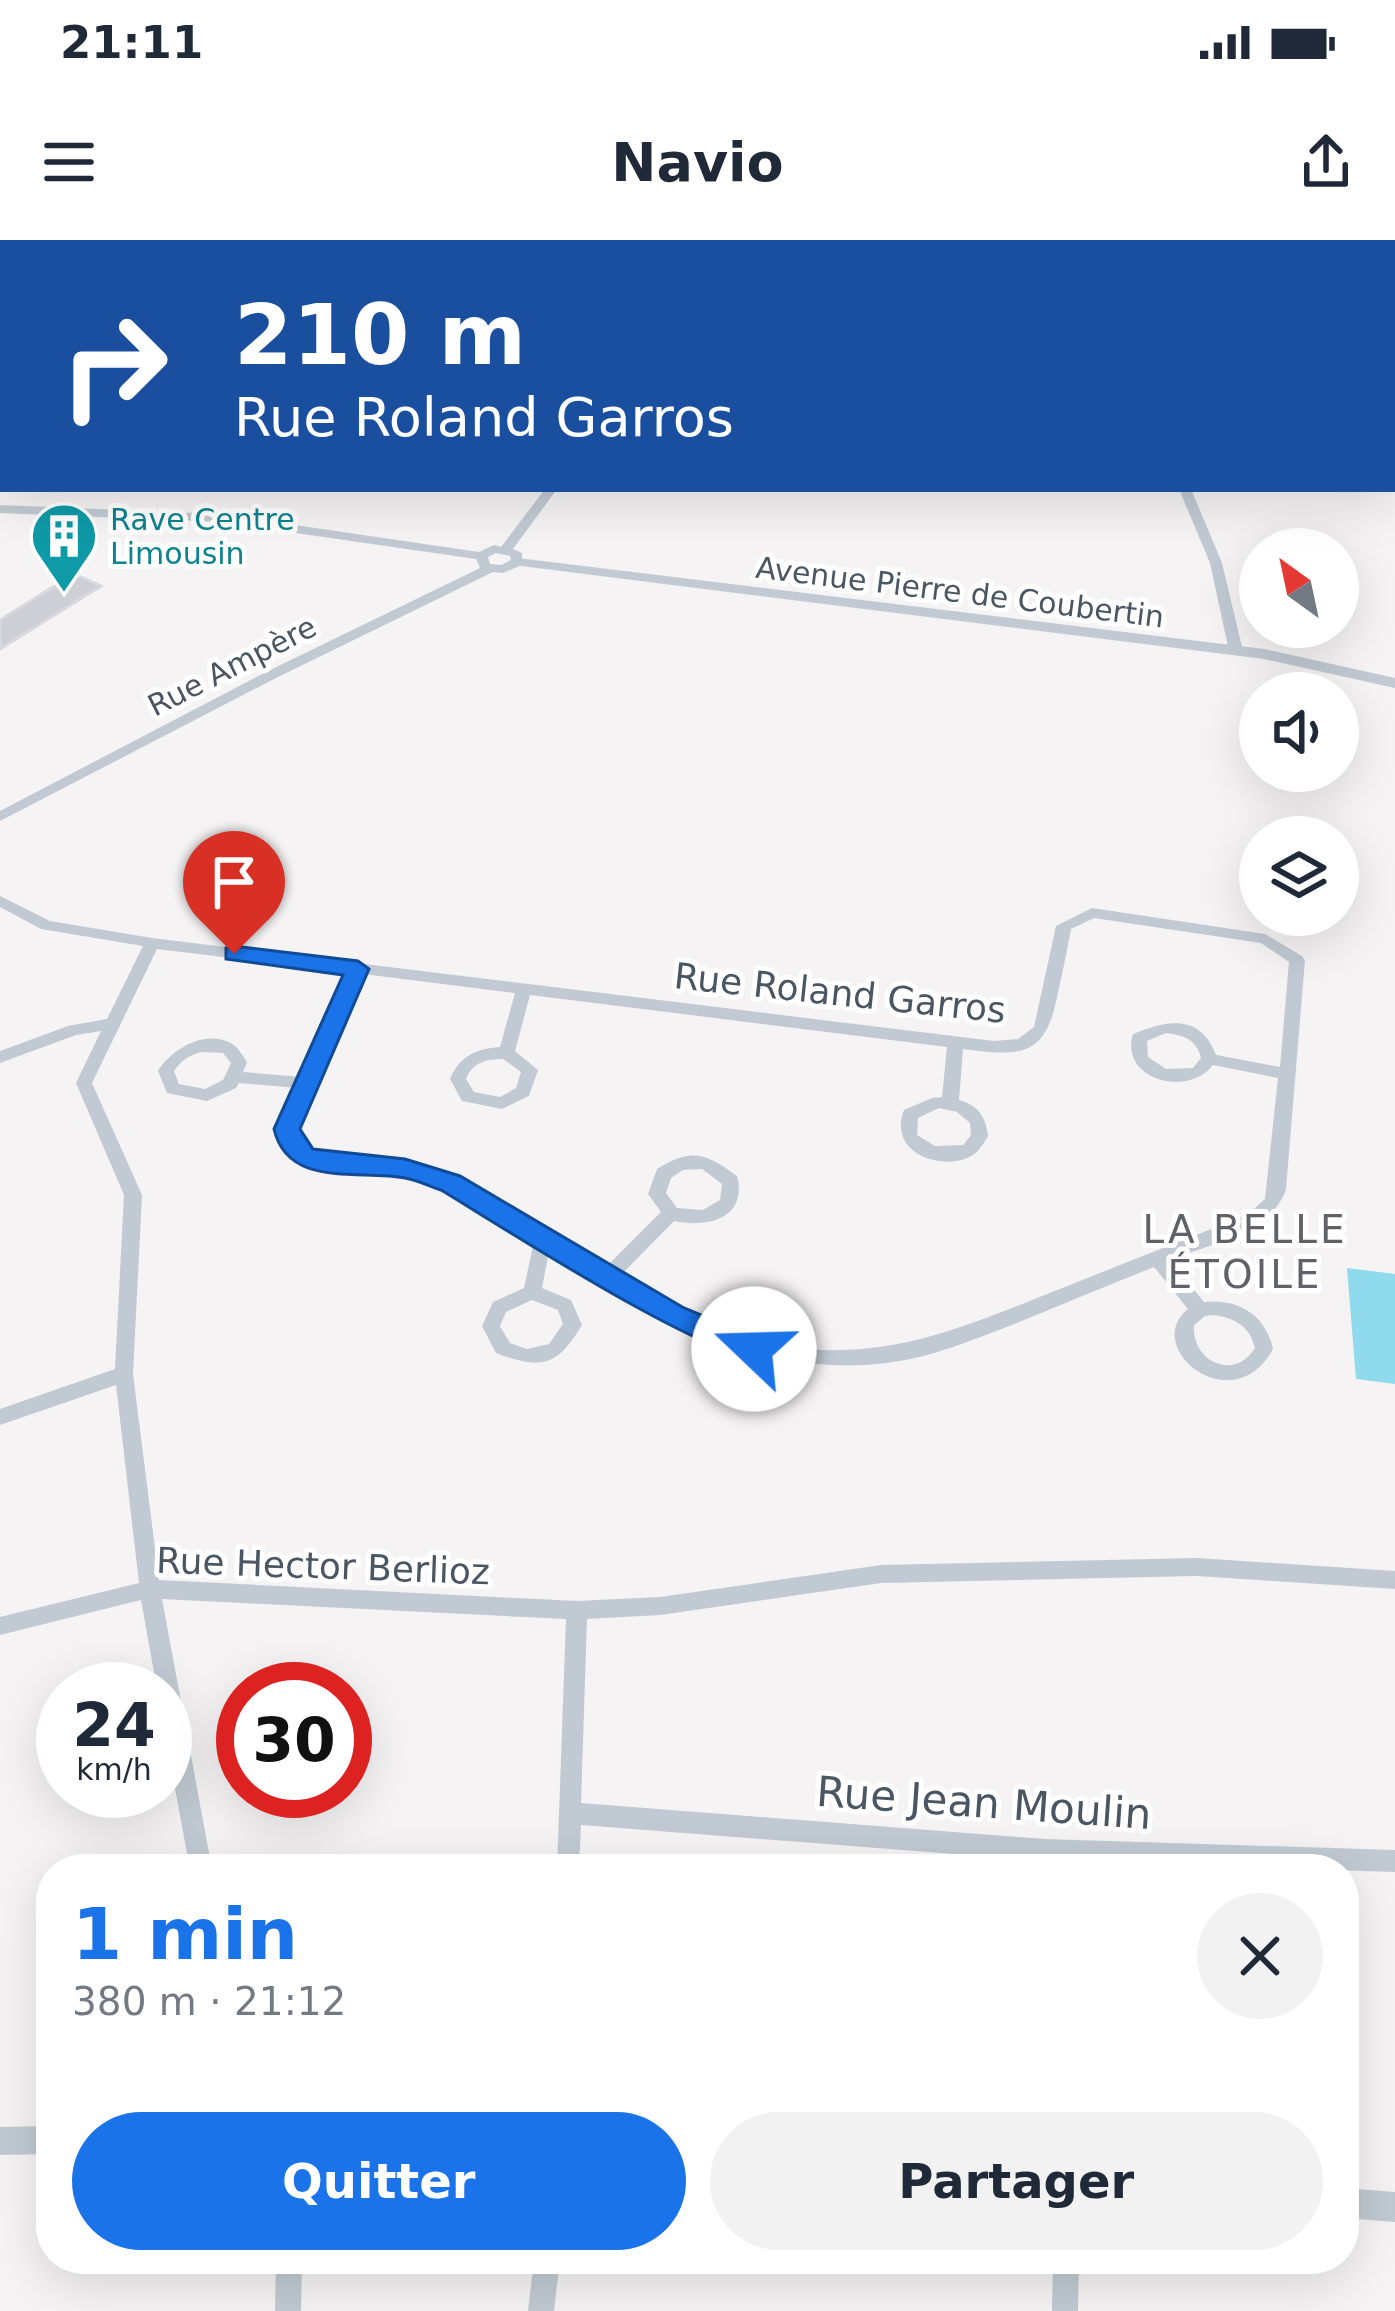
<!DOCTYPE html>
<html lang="fr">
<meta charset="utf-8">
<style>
body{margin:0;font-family:"DejaVu Sans",sans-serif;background:#f2f2f3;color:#1f2937;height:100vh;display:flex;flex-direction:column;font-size:45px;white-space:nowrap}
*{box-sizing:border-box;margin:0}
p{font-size:39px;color:#747a83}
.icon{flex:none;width:66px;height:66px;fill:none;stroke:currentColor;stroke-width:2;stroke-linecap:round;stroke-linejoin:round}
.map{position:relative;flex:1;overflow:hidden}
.sheet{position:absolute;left:36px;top:1614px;width:1323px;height:420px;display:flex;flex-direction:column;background:#fff;border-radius:48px;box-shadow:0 12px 48px #0002}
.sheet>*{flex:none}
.hud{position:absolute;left:0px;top:0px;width:1395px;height:252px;box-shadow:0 12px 48px #0002;background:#1a4fa0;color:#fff;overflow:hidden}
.needle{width:78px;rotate:327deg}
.controls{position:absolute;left:1239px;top:288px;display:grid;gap:24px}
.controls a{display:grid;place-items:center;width:120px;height:120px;border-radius:50%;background:#fff;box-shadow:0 12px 48px #0002;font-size:60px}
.speed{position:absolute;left:36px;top:1422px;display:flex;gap:24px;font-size:60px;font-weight:700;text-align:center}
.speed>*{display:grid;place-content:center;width:156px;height:156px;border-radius:50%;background:#fff;box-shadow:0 12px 48px #0002;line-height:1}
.speed small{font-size:30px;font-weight:400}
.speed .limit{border:18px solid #d22;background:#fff;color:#111}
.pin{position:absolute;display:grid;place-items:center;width:102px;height:102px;color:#fff;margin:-123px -51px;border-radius:50% 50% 50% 0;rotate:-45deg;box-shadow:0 0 12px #0007}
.pin .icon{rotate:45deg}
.me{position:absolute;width:132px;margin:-66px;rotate:291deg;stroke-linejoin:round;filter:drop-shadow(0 0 9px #0008)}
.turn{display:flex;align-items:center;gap:42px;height:252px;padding:0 36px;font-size:54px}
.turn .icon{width:156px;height:156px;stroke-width:2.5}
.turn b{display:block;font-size:84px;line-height:102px}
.round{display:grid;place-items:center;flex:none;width:126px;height:126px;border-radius:63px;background:#f2f2f3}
.overview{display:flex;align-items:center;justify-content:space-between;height:204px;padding:0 36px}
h1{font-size:72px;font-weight:600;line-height:90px;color:#1a73e8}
.cta{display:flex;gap:24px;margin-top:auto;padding:24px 36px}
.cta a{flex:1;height:138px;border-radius:72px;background:#1a73e8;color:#fff;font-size:48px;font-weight:600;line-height:138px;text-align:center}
.cta a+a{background:#f2f2f3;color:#1f2937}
.status{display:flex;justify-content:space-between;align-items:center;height:84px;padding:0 60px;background:#fff;direction:ltr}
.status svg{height:33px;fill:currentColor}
header{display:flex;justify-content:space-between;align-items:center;height:156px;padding:0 36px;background:#fff;font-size:54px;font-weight:600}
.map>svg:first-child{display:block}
.green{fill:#c3f1d5}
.water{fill:#90daee}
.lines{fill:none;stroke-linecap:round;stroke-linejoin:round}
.river{fill:#90daee;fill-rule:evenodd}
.building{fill:#cdcfd5;stroke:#d7d9de;stroke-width:3}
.minor{fill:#c1cad2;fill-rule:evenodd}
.tertiary{fill:#c1cad2;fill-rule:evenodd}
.rail{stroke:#b5b8bd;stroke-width:3}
.route{fill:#1a73e8;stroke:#114b97;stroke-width:3}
.labels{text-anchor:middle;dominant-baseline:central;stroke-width:10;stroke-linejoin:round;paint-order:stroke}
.far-culture-label{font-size:30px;fill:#0d838f;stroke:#fff;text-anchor:start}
.far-street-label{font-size:30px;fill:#4a5661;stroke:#fff}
.street-label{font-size:36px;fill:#4a5661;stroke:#fff}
.neighbourhood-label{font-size:39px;letter-spacing:3px;fill:#5f6368;stroke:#fff}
.near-street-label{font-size:42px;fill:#4a5661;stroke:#fff}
</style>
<div class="status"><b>21:11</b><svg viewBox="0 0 49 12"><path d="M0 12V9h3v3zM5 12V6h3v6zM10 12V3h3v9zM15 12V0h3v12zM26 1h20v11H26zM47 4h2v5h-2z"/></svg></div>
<header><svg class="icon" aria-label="menu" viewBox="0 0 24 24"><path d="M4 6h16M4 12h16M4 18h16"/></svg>Navio<svg class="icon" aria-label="share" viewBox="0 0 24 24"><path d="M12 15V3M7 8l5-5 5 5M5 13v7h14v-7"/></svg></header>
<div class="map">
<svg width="1395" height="2071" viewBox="0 0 1395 2071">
<rect width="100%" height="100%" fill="#f5f3f3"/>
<path class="green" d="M911,0h484v154l-3,-151z"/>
<path class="water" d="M1347,1028l48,6v110l-39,-5z"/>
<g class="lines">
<path class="river" d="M1392,69l3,1v12l-3,-1z
M1392,124h3v12h-3z"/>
</g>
<path class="building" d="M74,334l27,12 -101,63v-29z"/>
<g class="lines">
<path class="minor" d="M15,0h12l-3,3h-12z
M177,0h12l-3,3h-12z
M273,0h16l5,3h-16z
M436,0h12l-3,3h-12z
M676,0h15l5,3h-15z
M902,0h10l2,3h-10z
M3,8v7l-3,1v-7z
M3,110v7l-3,1v-7z
M545,249h12l-44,60 9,4v12l-19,8 -10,-1 -217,106 -276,143v-10l266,-139 214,-104 -4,-9 -256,-37 -220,-9v-8l220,9 259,38 15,-7 7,2zM496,313l14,3 1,4 -10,5 -11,-1 -2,-7z
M1179,249h12l31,74 21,88 -2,3 -12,-3 -19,-88z
M0,656l50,25 102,17 842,103 24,-2 16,-12 22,-101 36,-18 173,26 37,22 3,4 -19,229c-13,43 -78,56 -117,71l35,42c34,-4 62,13 69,47 -40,74 -133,-2 -85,-40l-34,-42c-69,27 -137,58 -207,82 -150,50 -273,-23 -398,-98l-7,37 29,12 11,25c-25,42 -41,45 -86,28l-14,-27 11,-24 31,-14 10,-47c-33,-20 -68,-50 -106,-60 -31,-8 -151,-1 -149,-50 1,-13 12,-31 18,-43l-58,-5 -3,5 -29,13 -40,-8 -9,-22c14,-23 51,-44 77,-25 2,1 11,14 12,16l-4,10 59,5 46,-105 -191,-23 -65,134 50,112 -9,179 26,206 418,21 83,-4 221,-32 316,-7 198,13v18l-198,-13 -316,7 -221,32 -73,4 -6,184 464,36 350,11v22l-350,-11 -464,-36 -2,44h-22l9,-250 -404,-20 50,270h-22l-25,-134v-46h-8l-16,-89 -141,35v-18l139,-34 -23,-198 -116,40v-16l115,-40 9,-174 -48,-112 25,-52 -25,4 -76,28v-12l68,-25 39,-7 36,-73 -102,-17 -41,-22zM1094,678l167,25 28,19 -9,105 -64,-12c-16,-42 -49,-35 -83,-21 -14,46 55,64 80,31l65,13 -13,121 -18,16c-63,25 -125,49 -187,74 -80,31 -149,64 -237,61 -73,-3 -142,-38 -203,-74l54,-55c33,7 74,-2 63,-45 -31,-22 -44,-29 -80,-7l-9,25 13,18 -55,55 -153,-91 -45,-11 -81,-9 -29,-15 -3,-12 68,-155 152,19 -15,54c-25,2 -40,9 -50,32l12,22 40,8 27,-13 9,-26 -23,-19 15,-56 417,52 -5,50 -10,1 -28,12c-18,46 45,64 72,43 3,-2 11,-15 12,-17 -2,-19 -10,-31 -29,-36l4,-51c55,7 82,10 94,-52 5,-23 10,-46 14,-68zM1166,793c18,2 31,7 35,25l-8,10 -27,1 -18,-12 -1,-16zM202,812l21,1 8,10 -8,17 -18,9 -26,-5 -5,-13c7,-10 16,-17 28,-19zM503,819l18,13 -5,16 -16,9 -26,-5 -8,-13c7,-17 20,-20 37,-20zM939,868l18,4 13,11 1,12 -8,10 -28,1 -18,-11 1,-17zM702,929l20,15 -2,16 -17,10 -26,-2 -11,-15 5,-15 12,-8zM532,1060l26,10 5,14 -14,20 -22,5 -17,-6 -10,-17 6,-14zM1213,1075c22,3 37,11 42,33 -21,34 -64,13 -61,-23l11,-9z
M276,2019h26l-1,52h-26z
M534,2019h26l-6,52h-26z
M1053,2019h26l-1,52h-26z"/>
<path class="tertiary" d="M518,318l746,91 131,29v10l-131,-29 -751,-94 -2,-3z
M51,1886v28l-51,1v-28z
M1344,1948l51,4v30l-51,-4z"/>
<path class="rail" d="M62,3l5,-3"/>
</g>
<path class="route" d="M234,706l124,15 11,8 -69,160 13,20 92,10 55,17 224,132 80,33 4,8 -4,8c-41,14 -274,-138 -323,-167 -12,-4 -24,-10 -36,-12 -45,-9 -117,11 -131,-49l69,-154 -117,-16v-11z"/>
<defs>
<g id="building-pin" transform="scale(3.45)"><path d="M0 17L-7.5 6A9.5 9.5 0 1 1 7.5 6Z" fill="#0f9aa8" stroke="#fff"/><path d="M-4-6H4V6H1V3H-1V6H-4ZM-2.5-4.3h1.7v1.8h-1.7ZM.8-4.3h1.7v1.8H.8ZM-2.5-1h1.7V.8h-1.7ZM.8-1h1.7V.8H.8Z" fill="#fff"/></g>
</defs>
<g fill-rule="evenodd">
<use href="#building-pin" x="64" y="296"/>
</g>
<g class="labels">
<g class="far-culture-label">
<text x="110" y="279">Rave Centre<tspan x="110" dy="34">Limousin</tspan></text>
</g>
<g class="far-street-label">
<text transform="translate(960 352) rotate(7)">Avenue Pierre de Coubertin</text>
<text transform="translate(232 426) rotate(-27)">Rue Ampère</text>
</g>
<g class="street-label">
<text transform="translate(840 753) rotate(6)">Rue Roland Garros</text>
<text transform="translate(323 1326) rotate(2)">Rue Hector Berlioz</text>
</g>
<g class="neighbourhood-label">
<text x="1245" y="989">LA BELLE<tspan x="1245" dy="45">ÉTOILE</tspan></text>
</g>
<g class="near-street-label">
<text transform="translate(984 1563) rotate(4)">Rue Jean Moulin</text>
</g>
</g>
</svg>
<div class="controls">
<a><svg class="needle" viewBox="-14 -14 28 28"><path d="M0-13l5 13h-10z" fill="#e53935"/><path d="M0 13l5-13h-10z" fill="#747a83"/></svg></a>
<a><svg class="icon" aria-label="sound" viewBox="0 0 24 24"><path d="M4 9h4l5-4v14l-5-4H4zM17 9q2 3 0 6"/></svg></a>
<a><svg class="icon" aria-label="layers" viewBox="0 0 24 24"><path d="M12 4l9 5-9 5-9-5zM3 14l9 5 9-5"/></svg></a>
</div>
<div class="speed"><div>24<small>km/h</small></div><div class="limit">30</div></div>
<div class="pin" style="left:234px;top:714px;background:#d93025"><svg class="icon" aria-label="arrive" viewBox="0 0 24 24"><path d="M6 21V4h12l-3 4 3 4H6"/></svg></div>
<svg class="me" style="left:754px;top:1109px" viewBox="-20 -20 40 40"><circle r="19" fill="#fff"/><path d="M0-13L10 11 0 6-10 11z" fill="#1a73e8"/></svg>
<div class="hud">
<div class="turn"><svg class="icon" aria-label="right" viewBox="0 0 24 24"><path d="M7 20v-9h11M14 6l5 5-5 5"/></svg><div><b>210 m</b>Rue Roland Garros</div></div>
</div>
<section class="sheet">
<div class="overview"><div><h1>1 min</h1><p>380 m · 21:12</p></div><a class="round"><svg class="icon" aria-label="close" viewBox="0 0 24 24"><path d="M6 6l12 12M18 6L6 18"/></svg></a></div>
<div class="cta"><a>Quitter</a><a>Partager</a></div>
</section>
</div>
